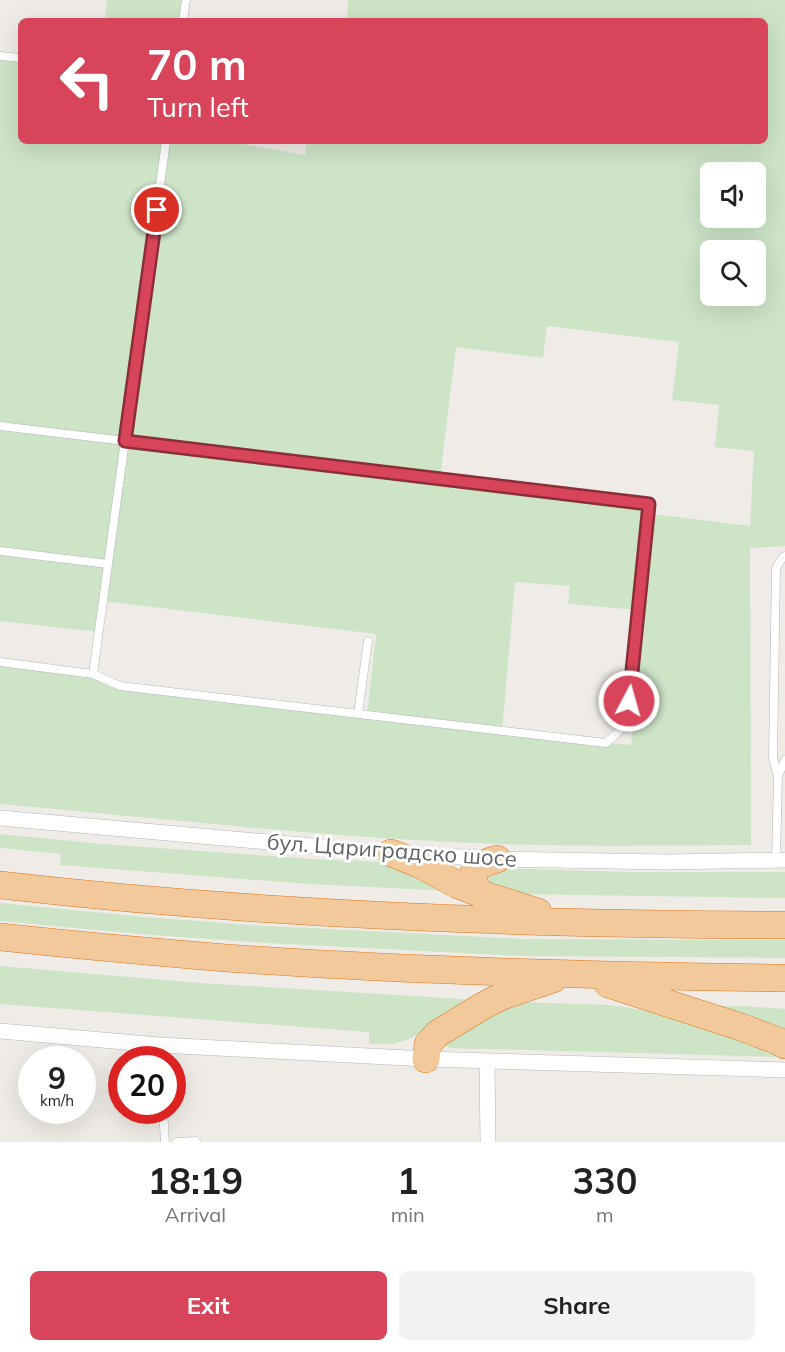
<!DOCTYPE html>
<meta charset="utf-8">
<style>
body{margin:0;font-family:Mulish,sans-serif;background:#f2f2f2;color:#222;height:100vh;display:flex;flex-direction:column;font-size:22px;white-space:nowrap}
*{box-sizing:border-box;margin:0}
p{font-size:20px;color:#767676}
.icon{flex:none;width:33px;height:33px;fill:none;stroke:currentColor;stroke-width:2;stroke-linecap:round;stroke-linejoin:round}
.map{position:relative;height:1142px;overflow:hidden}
.panel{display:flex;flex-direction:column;background:#fff;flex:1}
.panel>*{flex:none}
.hud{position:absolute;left:18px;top:18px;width:750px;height:126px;border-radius:9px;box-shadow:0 6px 24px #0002;background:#d8455a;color:#fff;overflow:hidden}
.buttons{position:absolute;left:700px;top:162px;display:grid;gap:12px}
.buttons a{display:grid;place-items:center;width:66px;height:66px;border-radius:9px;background:#fff;box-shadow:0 6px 24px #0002;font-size:30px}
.speed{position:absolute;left:18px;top:1046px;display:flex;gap:12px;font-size:30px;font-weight:700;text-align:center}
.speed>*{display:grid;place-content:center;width:78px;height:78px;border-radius:50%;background:#fff;box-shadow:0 6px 24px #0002;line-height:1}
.speed small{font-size:15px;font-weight:400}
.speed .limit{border:9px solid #d22;background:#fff;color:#111}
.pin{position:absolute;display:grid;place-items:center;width:51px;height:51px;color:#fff;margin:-26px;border:3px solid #fff;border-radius:50%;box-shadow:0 2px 6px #0007}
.me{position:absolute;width:66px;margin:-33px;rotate:6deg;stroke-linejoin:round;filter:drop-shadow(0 0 4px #0008)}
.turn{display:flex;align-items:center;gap:21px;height:126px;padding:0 30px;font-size:27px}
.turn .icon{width:78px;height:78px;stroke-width:2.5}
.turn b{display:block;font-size:42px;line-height:51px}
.eta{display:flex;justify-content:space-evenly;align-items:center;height:102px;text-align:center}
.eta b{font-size:36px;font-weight:700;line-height:42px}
.primary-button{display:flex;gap:12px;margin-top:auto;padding:12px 30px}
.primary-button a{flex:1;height:69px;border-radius:9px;background:#d8455a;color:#fff;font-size:24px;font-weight:700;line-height:69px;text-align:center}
.primary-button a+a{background:#f2f2f2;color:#222}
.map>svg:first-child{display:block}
.green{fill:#cde4c7;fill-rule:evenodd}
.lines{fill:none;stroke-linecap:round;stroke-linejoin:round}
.lane-casing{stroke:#b2b5b8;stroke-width:9}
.street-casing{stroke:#b2b5b8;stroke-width:16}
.highway-casing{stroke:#de7418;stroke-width:28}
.lane{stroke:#fff;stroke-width:8}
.street{stroke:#fff;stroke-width:15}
.highway{stroke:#f2c99b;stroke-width:27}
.route-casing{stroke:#8c2d3a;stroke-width:15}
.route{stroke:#d8455a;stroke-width:10}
.labels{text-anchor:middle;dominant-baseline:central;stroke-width:6;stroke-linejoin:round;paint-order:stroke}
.street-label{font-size:22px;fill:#5f6366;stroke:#fff}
</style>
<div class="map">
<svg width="785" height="1142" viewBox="0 0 785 1142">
<rect width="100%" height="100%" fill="#efece7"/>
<path class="green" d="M107,0h79l-3,21h-78z
M348,0h437v546l-35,2 1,297c-100,1 -200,2 -299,-3 -151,-7 -302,-25 -452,-38v-142l85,12 27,12 255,29 9,-81 -273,-33 -4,31 -99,-11v-565l21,2v83h204l80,14 2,-14h458v-120h-418zM711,172h45v46h-45zM711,250h45v46h-45zM547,326l132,16 -7,58 47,5 -4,42 39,4 -4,75 -96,-12 -23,231 -129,-14 13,-149 55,4 -2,18 70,6 11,-106 -209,-25 16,-132 87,11z
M0,834l102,10 210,15 78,3 60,29 -140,-7 -250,-19 1,-11 -61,-6z
M490,868l141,4h154v26l-269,-4 -23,-3 -9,-19z
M0,903l145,14 106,8 273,14 261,1v18l-263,-2 -271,-14 -111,-8 -140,-13z
M0,966l200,17 263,16 4,1 1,2 -7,7 -49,29 -19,6h-24v-12l-369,-28z
M519,1002l90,3 36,5 97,25 39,22 -333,-9 -4,-3v-3z
M714,1006h29l42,3v26z"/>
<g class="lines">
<g class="lane-casing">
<path id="lane" d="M183,21l3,-21
M0,56l21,2
M0,426l649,78 -22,220 -21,19 -486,-57 -27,-12 -93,-12
M0,551l108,13
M93,674l73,-533
M358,714l10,-73
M778,776l7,-16
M776,860l2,-84 -5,-18 3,-190 7,-11 2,-1
M159,1045l1,14
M163,1110l2,32
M177,1142l19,-1"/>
</g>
<g class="street-casing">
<path id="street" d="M0,818l391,35 106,6 169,3 119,-2
M0,1031l159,14 267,14 359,11
M487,1062l1,80"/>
</g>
<g class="highway-casing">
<path id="highway" d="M391,853l28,11 39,21 23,9 57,18
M0,885c260,30 523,39 785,40
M481,894c-17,-21 -5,-29 16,-35
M0,937c75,8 151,15 226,21 186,13 373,18 559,20
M608,984l133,43 37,14 7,4
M426,1059l2,-15 9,-10 44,-27 19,-10 53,-18"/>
</g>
<use href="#lane" class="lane"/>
<use href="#street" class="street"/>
<use href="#highway" class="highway"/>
</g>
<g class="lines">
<g class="route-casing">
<path id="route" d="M157,210l-32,231 524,63 -20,197"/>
</g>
<use href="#route" class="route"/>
</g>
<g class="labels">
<g class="street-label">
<text transform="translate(392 850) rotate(4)">бул. Цариградско шосе</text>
</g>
</g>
</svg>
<div class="buttons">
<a><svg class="icon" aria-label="sound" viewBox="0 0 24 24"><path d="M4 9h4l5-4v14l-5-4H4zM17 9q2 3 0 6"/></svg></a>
<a><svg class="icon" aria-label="search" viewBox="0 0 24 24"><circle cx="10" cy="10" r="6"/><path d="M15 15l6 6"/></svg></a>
</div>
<div class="speed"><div>9<small>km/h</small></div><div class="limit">20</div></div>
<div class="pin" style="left:157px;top:210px;background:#d93025"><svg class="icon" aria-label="arrive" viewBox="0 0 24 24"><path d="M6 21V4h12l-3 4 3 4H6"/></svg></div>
<svg class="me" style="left:629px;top:701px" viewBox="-20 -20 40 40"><circle r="17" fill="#d8455a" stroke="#fff" stroke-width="3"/><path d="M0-11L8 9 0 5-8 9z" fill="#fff"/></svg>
<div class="hud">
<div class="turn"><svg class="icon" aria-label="left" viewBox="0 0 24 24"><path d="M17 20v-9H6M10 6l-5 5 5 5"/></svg><div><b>70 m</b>Turn left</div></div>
</div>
</div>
<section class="panel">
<div class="eta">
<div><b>18:19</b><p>Arrival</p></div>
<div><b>1</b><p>min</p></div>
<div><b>330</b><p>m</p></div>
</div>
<div class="primary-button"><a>Exit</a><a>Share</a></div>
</section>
